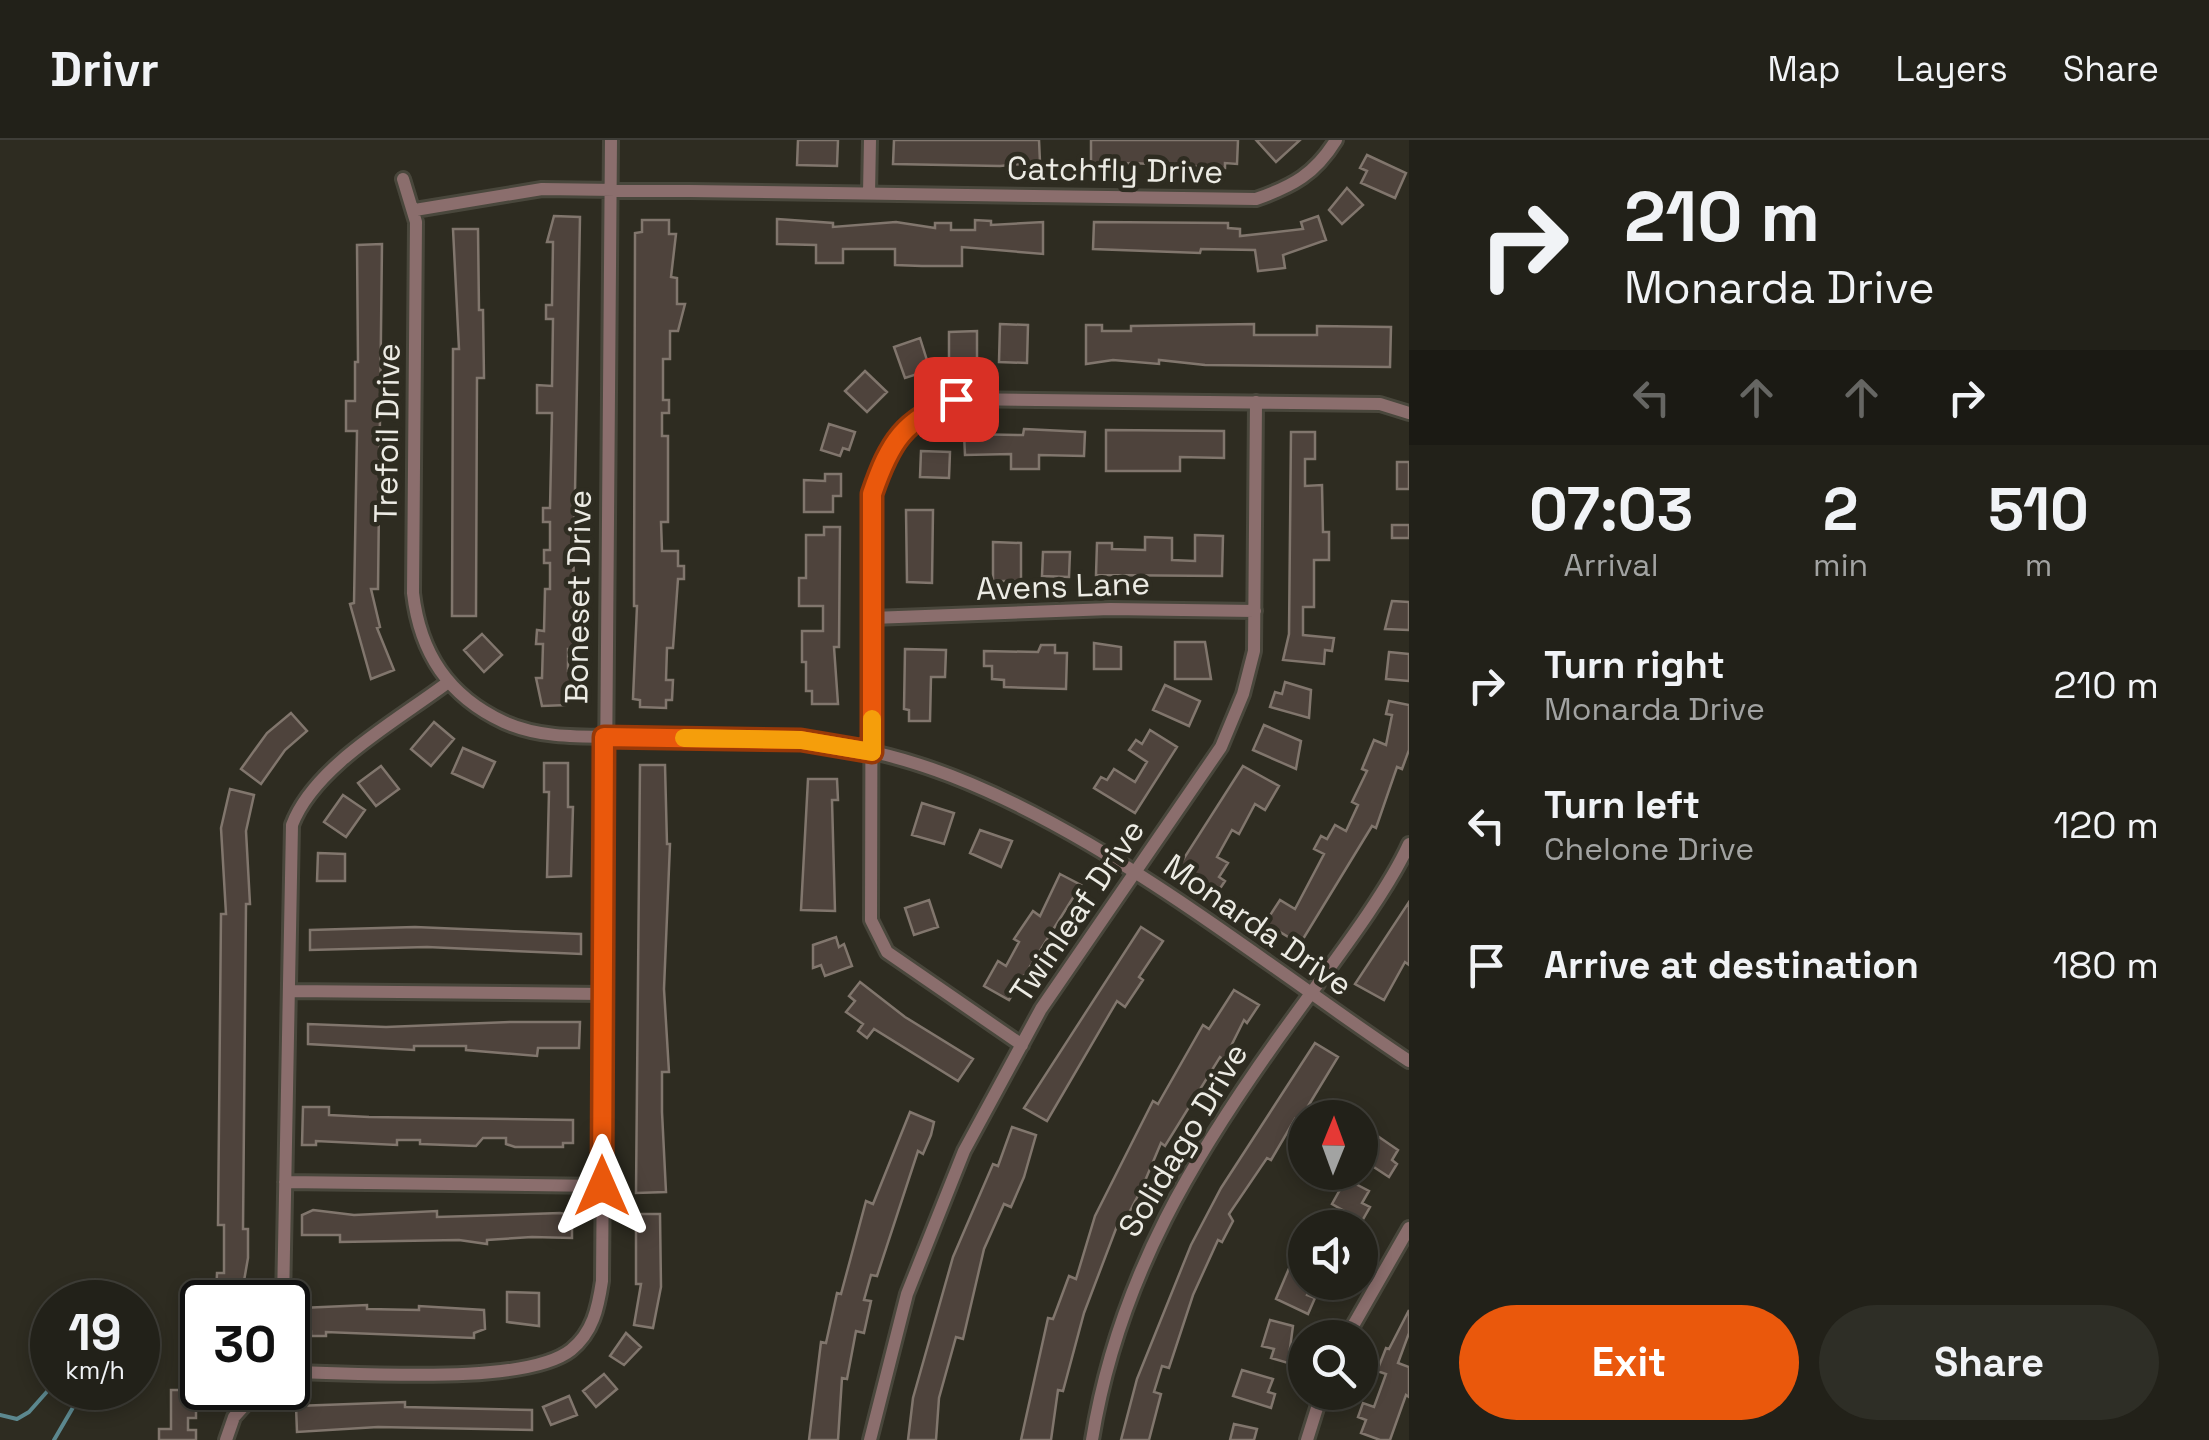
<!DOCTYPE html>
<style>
body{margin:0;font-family:"Space Grotesk",sans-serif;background:#2e2e26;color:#f1f3f6;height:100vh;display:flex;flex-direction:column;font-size:38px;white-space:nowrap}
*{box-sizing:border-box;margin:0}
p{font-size:32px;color:#a2a3a2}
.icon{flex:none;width:55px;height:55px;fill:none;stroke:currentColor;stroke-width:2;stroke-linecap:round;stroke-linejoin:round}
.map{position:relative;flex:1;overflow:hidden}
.sheet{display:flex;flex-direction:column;background:#222119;width:800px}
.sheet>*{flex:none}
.top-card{background:#222119;color:#f1f3f6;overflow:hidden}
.needle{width:65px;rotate:1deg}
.controls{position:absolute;left:1288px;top:960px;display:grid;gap:20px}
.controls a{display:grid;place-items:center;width:90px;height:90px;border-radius:50%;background:#222119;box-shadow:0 5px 15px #0003,0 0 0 2px #3f3e38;font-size:50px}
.speed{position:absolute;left:30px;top:1140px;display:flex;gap:20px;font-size:50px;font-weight:700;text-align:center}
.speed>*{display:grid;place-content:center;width:130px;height:130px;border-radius:50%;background:#222119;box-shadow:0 5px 15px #0003,0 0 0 2px #3f3e38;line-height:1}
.speed small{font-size:25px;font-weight:400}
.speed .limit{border:5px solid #111;border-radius:15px;background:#fff;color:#111}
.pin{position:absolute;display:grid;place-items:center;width:85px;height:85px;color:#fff;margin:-42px;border-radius:20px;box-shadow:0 5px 15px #0006}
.me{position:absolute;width:110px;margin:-55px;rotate:0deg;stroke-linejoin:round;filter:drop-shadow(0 0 8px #0008)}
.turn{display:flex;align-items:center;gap:35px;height:210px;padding:0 50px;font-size:45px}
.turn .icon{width:130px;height:130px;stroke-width:2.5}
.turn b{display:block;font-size:70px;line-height:85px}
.lanes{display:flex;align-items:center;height:95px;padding:0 50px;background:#0003;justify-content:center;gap:50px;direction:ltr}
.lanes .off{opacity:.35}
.eta{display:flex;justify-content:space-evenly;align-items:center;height:170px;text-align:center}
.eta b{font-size:60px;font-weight:600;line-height:70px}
.primary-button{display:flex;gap:20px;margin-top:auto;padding:20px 50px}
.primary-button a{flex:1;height:115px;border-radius:60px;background:#ea580c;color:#fff;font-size:40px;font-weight:600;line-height:115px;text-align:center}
.primary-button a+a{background:#2e2e26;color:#f1f3f6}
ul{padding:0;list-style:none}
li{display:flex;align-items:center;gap:30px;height:140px;padding:0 50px}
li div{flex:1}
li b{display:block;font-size:38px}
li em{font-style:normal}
header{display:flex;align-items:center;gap:60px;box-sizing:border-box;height:140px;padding:0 50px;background:#222119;border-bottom:2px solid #3f3e38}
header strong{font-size:48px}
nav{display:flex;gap:55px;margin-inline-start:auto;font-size:35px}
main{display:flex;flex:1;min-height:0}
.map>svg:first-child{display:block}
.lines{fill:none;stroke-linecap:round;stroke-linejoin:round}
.stream{stroke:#5c888f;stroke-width:4}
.building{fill:#4e433c;stroke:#81766d;stroke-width:2.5}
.street-casing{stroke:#49473c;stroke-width:18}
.street{stroke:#8b6e6d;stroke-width:12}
.route-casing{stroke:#983908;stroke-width:25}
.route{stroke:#ea580c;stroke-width:18}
.slow{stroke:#f59e0b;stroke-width:18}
.labels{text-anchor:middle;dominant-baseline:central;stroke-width:9;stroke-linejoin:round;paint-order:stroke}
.street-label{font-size:32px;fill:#ecebe4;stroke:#2e2c21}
</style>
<header>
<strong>Drivr</strong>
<nav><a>Map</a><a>Layers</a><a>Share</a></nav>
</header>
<main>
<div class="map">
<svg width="1409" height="1300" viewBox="0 0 1409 1300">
<rect width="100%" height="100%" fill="#2e2c21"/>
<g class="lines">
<path class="stream" d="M0,1275l17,4 12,-7 23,-26
M54,1300l21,-36 -12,-16"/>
</g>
<path class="building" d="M798,0h40l-1,26 -40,-1z
M894,0h145l1,22 -40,4 -107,-2z
M1091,0h147l-1,24 -12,-1v5l-93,-5 -41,3z
M1256,0h44l-24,22z
M1367,15l39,18 -11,25 -34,-15 6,-12 -7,-3z
M1347,48l16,17 -21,19 -13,-14z
M554,76l26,1 -7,385 6,1 -3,46h-8v22h7v28h-8v6l-25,1 -6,-28h6l1,-34h-7l1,-14 7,1 1,-42h5v-26h-6v-13h6v-28h-7v-14h7l2,-95h-15v-28l15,1 1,-67h-7v-14h6l1,-63h-6z
M1318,76l8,24 -43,15 2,13 -27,3 -3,-21 -54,-1 -1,4 -107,-4 1,-27 134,1v5l12,1v7l63,-7 -2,-7z
M777,79l56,4v4l63,-5 39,6v-5h16v7h24v-10l16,1v4l52,-3v32l-81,-7v19h-40l-27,-1v-16h-52v14h-27v-18l-39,-1z
M642,80h27v14h7l-5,43 6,1v26h8l-7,27h-8v28h-7v41h6v13h-7v23h6v86h-7l1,29h16v15h6v13h-6l-5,69h-6l-1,32h7l-1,20h-6v8l-26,-1v-7l-7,-1 4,-93h-3l1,-373 7,-1z
M453,89h25l1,81h4l1,68h-7l-1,238h-24l1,-267h6z
M382,104l-4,345h-7l9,38 -3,1 17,42 -23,9 -21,-75 4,-1 3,-172h-11v-30h9v-39h3l-1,-117z
M1000,184l28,1 -1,38 -28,-1z
M1254,184v11h63v-9l74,1 -1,40 -185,-2 -46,-5v4l-46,-4 -27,4v-39h16v6h29v-5z
M977,191v31h-28v-30z
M920,198l10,32 -25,8 -11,-31z
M865,231l22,21 -20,20 -22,-21z
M829,284l26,8 -6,18 -6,-2 -3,8 -19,-6z
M1024,289l61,3 -1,24 -45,-1v14h-28v-15l-46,1 -1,-21 59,1z
M1106,290l118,1v27l-44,-1v14h-74z
M1291,292h24v27h-10v27l17,-1 1,47h6v28h-15v47h-11v28l31,3 -2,13 -7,-1 -1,14 -41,-4 6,-26z
M921,311l29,1 -1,26 -29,-1z
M1397,322h12v27h-12z
M825,334h16v22h-8v16h-29v-32l21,1z
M906,370h27l-1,73 -25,-1z
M1392,385h17v13h-17z
M824,387h16l-1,120h-5l4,57h-26v-13h-6v-29h-4v-31h21v-25h-24v-28h7v-43h18z
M1195,395l28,1 -1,40 -126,-1 1,-32h15v6l33,1v-13l27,1v22l23,1z
M993,402l28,1v38h-28z
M1043,412h27l-1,25 -27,-1z
M1392,461l17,1v28l-24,-1z
M482,494l20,21 -18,17 -20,-22z
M1175,502h30l6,37h-36z
M1094,503l27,4v22h-27z
M1041,505h14v8h12l-1,36 -62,-2v-7l-12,-1v-13h-8v-15l54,1z
M905,509l41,1 -1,27h-14l-1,44h-21v-11l-5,-1z
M1389,512l20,2v27l-23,-2z
M1285,542l26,8 -2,28 -39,-11 5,-15 7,2z
M1165,545l35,16 -11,25 -36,-16z
M1389,561l20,4v45l-7,19 -5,-2 -21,61 -4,-2 -72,118 -35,-21 15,-23 15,9 29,-55 -10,-5 7,-13 6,3 8,-14 11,6 12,-26 -6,-3 15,-31 -5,-2 12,-29 12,5 6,-30 -6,-1z
M291,573l16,18 -22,19 -24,34 -20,-15 26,-36z
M434,582l20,17 -23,27 -20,-17z
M1264,585l37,16 -5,28 -43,-19z
M1150,590l27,17 -42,66 -41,-25 7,-11 6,3 7,-11 21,13 12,-20 -18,-12 7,-10 6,4z
M463,608l32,14 -12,25 -31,-14z
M544,623h24v44h5l-2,69 -24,1 2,-85h-5z
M640,625h25l2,79h3l-6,145 5,83h-7v40l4,80 -30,1z
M381,626l18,23 -23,17 -18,-23z
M1243,626l36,20 -14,24 -10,-6 -16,30 -7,-4 -15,27 11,6 -9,14 6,4 -6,9 -40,-24z
M808,639h29l1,21h-6l3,111 -34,-1z
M230,649l24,6 -8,36 4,73h-4l-3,325h5v29l-7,40h-25l1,-25h7v-48h-6l3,-311h5l-5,-86z
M343,655l22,15 -19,27 -22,-15z
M922,663l32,10 -10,31 -32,-9z
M980,690l32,11 -11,26 -31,-14z
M318,713l27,1v27h-28z
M1060,734l21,11 -72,115 -25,-14 14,-25 8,5 13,-24 -5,-3 19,-28 7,5z
M929,760l9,27 -24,8 -9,-27z
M1409,762v63l-4,-3 -21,38 -29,-16z
M415,787l166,7v20l-154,-7 -117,3v-20z
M1141,787l22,14 -24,36 4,3 -18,27 -8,-6 -70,120 -23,-13z
M836,797l3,10 5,-3 8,22 -27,10 -4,-11 -8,3v-23z
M860,842l45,35 68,42 -15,22 -84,-52 -7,9 -9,-7 5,-7 -17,-12 9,-11 -6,-5z
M1234,850l25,15 -12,18 -3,-3 -20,40 -4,-3 -55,89 -4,-3 -19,45 -21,40 -4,-2 -33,87 -21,78 -5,-1 -7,50h-30l27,-122 5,1 16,-43 7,3 19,-63 58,-115 5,3 45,-79 6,4z
M510,882h70l-1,26h-41l-1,8 -71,-6v-4h-52v4l-106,-6v-20l78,3z
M1315,903l23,14 -39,64 -4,-2 -24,41 -4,-2 -38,56 4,7 -11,21 -4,-2 -25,55 -24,73 -7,-2 -8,26 7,2 -12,46h-28l16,-61 54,-134 30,-57z
M303,967h26v8l40,2 204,3v23h-10v4h-48l-9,-3v-6h-23l-7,8 -56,-2v-4h-23v5l-81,-4v4h-14z
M910,972l24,10 -3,13 -8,19 -5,-3 -41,125 -6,-1 -7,25 7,1 -7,32 -8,-2 -9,48 -5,-1 -4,62h-29l12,-98 5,1 11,-50 4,1 25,-93 7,3z
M1012,987l24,8 -12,42 -13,30 -7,-3 -20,45 -21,90 -7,-2 -17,61 -3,42h-28l5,-42 40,-141 40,-93 5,2z
M1379,997l19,13 -6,10 5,4 -8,13 -26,-17z
M1346,1039l23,12 -7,12 8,4 -8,14 -30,-17z
M313,1070l41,5 83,-4v6l123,-4 12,2v23l-40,-1 -45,3v4l-28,-4 -119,2v-7h-38v-20z
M636,1074h24l1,73 -8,41 -19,-3 7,-41h-5z
M1290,1126l15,6v10h7l-5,13 8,3 -7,16 -32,-15z
M507,1152l32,1v33l-32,-4z
M367,1165v4l52,1v-4l65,4 1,19 -11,4v5l-148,-6v4h-15v-5l-10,-4v-19z
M1409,1170v23l-11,30 11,4v30l-3,-2 -16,45h-10l-19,-7 5,-13 -8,-3 5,-14 11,4 12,-33 -9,-3 9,-23 3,1z
M1270,1180l23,6 -5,37 -17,-5 3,-9 -12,-3z
M626,1193l15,14 -17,18 -14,-9z
M1242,1230l31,9 -5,13 7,2 -4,14 -38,-12z
M604,1234l13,15 -21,18 -13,-16z
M171,1250h25v28h-8v12h8v10h-37v-11h12z
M569,1256l8,19 -26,10 -8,-18z
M405,1262v5l127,3v20l-154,-3 -81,5 -1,-26z
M1234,1284l23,5 -3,11h-24z"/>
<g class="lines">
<g class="street-casing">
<path id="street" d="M403,39l13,43 -3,371c7,60 35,103 91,129 40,18 84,14 127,15 81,2 163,-2 242,15 184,40 379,205 536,309
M869,54l1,-54
M415,70l127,-21 714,10c37,-13 59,-25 80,-59
M872,478l238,-9 145,2
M289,851l314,3
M1022,905l-135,-93 -16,-32 1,-427c18,-52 32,-73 85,-94l423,5 29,9
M285,1042l317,4
M283,1162l9,-477c22,-59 106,-105 155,-142
M1346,1198l63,-110
M288,1232c63,0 236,15 283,-22 22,-18 27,-42 31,-69l9,-1141
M226,1300l8,-23 26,-29
M870,1300l37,-146 57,-143 77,-142 180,-262 22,-53 11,-43 2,-249
M1092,1300c26,-162 103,-287 198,-418 35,-49 95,-125 119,-178
M1307,1300l15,-48"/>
</g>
<use href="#street" class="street"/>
</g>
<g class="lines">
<g class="route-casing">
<path id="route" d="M602,1046l2,-449 197,3 71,12v-258c18,-53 32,-74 84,-95"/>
</g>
<use href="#route" class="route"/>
<path class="slow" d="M684,598l117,2 71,12v-33"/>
</g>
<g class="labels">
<g class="street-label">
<text transform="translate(1115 30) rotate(1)">Catchfly Drive</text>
<text transform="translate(387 293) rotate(-89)">Trefoil Drive</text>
<text transform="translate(1063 446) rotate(-2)">Avens Lane</text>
<text transform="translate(578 457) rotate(-89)">Boneset Drive</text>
<text transform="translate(1077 771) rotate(-56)">Twinleaf Drive</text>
<text transform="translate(1258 785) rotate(35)">Monarda Drive</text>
<text transform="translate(1183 1000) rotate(-59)">Solidago Drive</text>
</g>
</g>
</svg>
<div class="controls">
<a><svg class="needle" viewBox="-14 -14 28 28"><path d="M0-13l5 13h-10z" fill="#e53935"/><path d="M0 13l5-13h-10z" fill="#a2a3a2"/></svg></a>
<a><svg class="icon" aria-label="sound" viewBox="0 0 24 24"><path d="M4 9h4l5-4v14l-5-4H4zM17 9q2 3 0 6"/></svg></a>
<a><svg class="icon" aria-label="search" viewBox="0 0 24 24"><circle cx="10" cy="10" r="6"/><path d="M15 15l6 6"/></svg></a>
</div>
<div class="speed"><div>19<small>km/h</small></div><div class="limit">30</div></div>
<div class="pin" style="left:956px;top:259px;background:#d93025"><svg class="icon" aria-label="arrive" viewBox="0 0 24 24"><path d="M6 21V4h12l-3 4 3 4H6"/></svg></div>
<svg class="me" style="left:602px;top:1046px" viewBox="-20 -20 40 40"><path d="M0-17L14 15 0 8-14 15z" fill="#ea580c" stroke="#fff" stroke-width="4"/></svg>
</div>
<section class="sheet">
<div class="top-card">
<div class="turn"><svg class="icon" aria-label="right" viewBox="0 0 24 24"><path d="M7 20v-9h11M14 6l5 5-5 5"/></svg><div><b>210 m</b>Monarda Drive</div></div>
<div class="lanes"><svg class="icon off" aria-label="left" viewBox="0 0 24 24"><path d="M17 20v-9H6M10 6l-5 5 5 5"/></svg><svg class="icon off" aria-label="ahead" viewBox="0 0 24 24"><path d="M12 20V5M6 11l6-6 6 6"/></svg><svg class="icon off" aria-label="ahead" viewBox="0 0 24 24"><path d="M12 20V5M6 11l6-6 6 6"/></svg><svg class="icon" aria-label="right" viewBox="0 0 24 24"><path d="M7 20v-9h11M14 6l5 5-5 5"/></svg></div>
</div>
<div class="eta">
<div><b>07:03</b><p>Arrival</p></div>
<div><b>2</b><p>min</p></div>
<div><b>510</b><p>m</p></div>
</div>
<ul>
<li><svg class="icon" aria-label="right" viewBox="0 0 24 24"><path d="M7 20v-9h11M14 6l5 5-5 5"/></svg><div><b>Turn right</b><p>Monarda Drive</p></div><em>210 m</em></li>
<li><svg class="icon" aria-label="left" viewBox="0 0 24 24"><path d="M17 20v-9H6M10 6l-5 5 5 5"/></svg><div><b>Turn left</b><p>Chelone Drive</p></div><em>120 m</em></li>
<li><svg class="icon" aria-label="arrive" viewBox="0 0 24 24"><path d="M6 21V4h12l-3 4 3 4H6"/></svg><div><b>Arrive at destination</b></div><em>180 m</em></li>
</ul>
<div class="primary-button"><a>Exit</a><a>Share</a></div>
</section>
</main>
